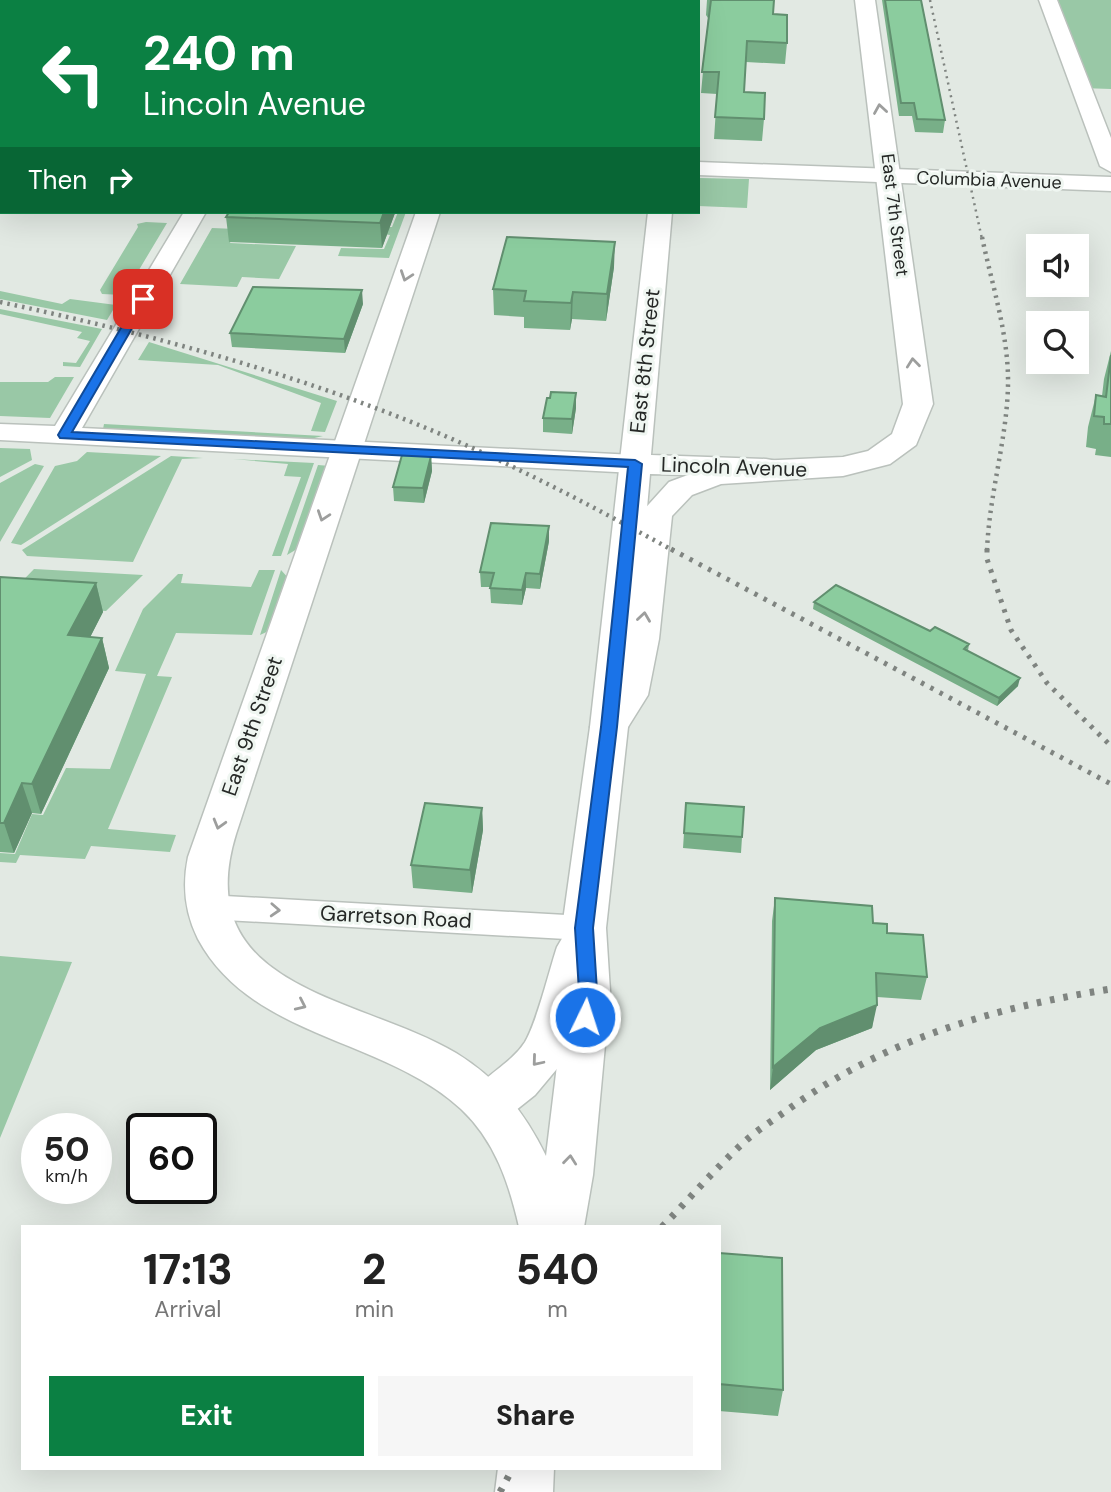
<!DOCTYPE html>
<style>
body{margin:0;font-family:"DM Sans",sans-serif;background:#f6f6f6;color:#222;height:100vh;display:flex;flex-direction:column;font-size:26px;white-space:nowrap}
*{box-sizing:border-box;margin:0}
p{font-size:23px;color:#767676}
.icon{flex:none;width:38px;height:38px;fill:none;stroke:currentColor;stroke-width:2;stroke-linecap:round;stroke-linejoin:round}
.map{position:relative;flex:1;overflow:hidden}
.sheet{position:absolute;left:21px;top:1225px;width:700px;height:245px;display:flex;flex-direction:column;background:#fff;border-radius:0px;box-shadow:0 7px 28px #0002}
.sheet>*{flex:none}
.guide{position:absolute;left:0px;top:0px;width:700px;height:214px;box-shadow:0 7px 28px #0002;background:#0b8043;color:#fff;overflow:hidden}
.buttons{position:absolute;left:1026px;top:234px;display:grid;gap:14px}
.buttons a{display:grid;place-items:center;width:63px;height:63px;border-radius:0px;background:#fff;box-shadow:0 7px 28px #0002;font-size:35px}
.speed{position:absolute;left:21px;top:1113px;display:flex;gap:14px;font-size:35px;font-weight:700;text-align:center}
.speed>*{display:grid;place-content:center;width:91px;height:91px;border-radius:50%;background:#fff;box-shadow:0 7px 28px #0002;line-height:1}
.speed small{font-size:18px;font-weight:400}
.speed .limit{border:4px solid #111;border-radius:10px;background:#fff;color:#111}
.pin{position:absolute;display:grid;place-items:center;width:60px;height:60px;color:#fff;margin:-30px;border-radius:14px;box-shadow:0 4px 10px #0006}
.me{position:absolute;width:77px;margin:-38px;rotate:4deg;stroke-linejoin:round;filter:drop-shadow(0 0 5px #0008)}
.turn{display:flex;align-items:center;gap:24px;height:147px;padding:0 28px;font-size:32px}
.turn .icon{width:91px;height:91px;stroke-width:2.5}
.turn b{display:block;font-size:49px;line-height:60px}
.then{display:flex;align-items:center;height:66px;padding:0 28px;background:#0003;gap:14px;font-size:26px}
.eta{display:flex;justify-content:space-evenly;align-items:center;height:119px;text-align:center}
.eta b{font-size:42px;font-weight:800;line-height:49px}
.action{display:flex;gap:14px;margin-top:auto;padding:14px 28px}
.action a{flex:1;height:80px;border-radius:0px;background:#0b8043;color:#fff;font-size:28px;font-weight:800;line-height:80px;text-align:center}
.action a+a{background:#f6f6f6;color:#222}
.map>svg:first-child{display:block}
.green{fill:#99c8a6}
.lines{fill:none;stroke-linecap:round;stroke-linejoin:round}
.minor-casing{stroke:#bac1bc;stroke-width:3}
.tertiary-casing{stroke:#bac1bc;stroke-width:3}
.secondary-casing{stroke:#bac1bc;stroke-width:3}
.primary-casing{stroke:#bac1bc;stroke-width:3}
.minor{fill:#fff;fill-rule:evenodd}
.tertiary{fill:#fff;fill-rule:evenodd}
.secondary{fill:#fff;fill-rule:evenodd}
.primary{fill:#fff;fill-rule:evenodd}
.rail-far3{stroke:#7f8480;stroke-width:2.5;stroke-dasharray:2 4.5;stroke-linecap:butt}
.rail-far2{stroke:#7f8480;stroke-width:4.5;stroke-dasharray:2.5 5;stroke-linecap:butt}
.rail-far1{stroke:#7f8480;stroke-width:5;stroke-dasharray:3.5 7;stroke-linecap:butt}
.rail{stroke:#7f8480;stroke-width:7;stroke-dasharray:4.5 9;stroke-linecap:butt}
.wall{fill:#78af88}
.shaded-wall{fill:#618f6f}
.building{fill:#8bcc9e;stroke:#618f6f;stroke-width:2}
.oneway{stroke:#9d9e9d}
.route{fill:#1a73e8;stroke:#114b97;stroke-width:2}
.labels{text-anchor:middle;dominant-baseline:central;stroke-width:6;stroke-linejoin:round;paint-order:stroke}
.far-street-label{font-size:18px;fill:#252826;stroke:#eff6f1}
.street-label{font-size:21px;fill:#252826;stroke:#eff6f1}
</style>
<div class="map">
<svg width="1111" height="1492" viewBox="0 0 1111 1492">
<rect width="100%" height="100%" fill="#e2e9e3"/>
<path class="green" d="M1048,0h63v89l-30,-1z
M698,178l51,1 -2,29 -49,-2z
M398,212h8l-17,46 -51,-2 3,-8 43,1 6,-14 -16,-2 3,-6h15z
M146,222l21,1 -43,72 -22,-1 -2,-4 38,-63 -1,-3z
M212,228l24,1 -6,14 66,3 -17,33 -37,-2 -5,10 -57,-3z
M0,291l62,13 8,-5 46,6 -9,15 -107,-21z
M0,309l102,20 -22,38 -17,-1v-4l13,1 14,-22 -13,-3 5,-6 -82,-18z
M149,342l188,59 -12,31 -14,-1 10,-28 -103,-38 -80,-5z
M55,377h19l-24,41 -50,-2v-34h48z
M104,424l219,12 -13,3 -207,-10z
M0,448l30,1 2,11 -32,17z
M87,452l74,4 -140,89 -10,-2 44,-77 22,-5z
M171,456l32,2 -21,1 -49,103 -106,-6 -5,-6z
M233,459l81,4 -33,93h-9l29,-79 -17,-1 4,-12z
M35,464l9,2 -44,76v-59z
M318,465l12,1 -28,80 -15,9z
M34,569l109,6 -37,36 -106,-7z
M259,570h16l-23,65 -76,-2 -19,43 15,1 -64,152 68,6 -6,17 -79,-6 -6,13 -65,-4 -4,8 -16,-1v-9l15,1 17,-40 11,1 23,-47 44,1 36,-95 -31,-3 28,-62 35,-35h5l-2,9 70,4z
M281,570l9,10 -17,49 -13,6z
M0,956l72,6 -72,176z"/>
<g class="lines">
<g class="minor-casing">
<path id="minor" d="M207,895l377,21 11,4 5,8 -5,8 -11,4 -377,-21 -11,-4 -4,-8 4,-8z"/>
</g>
<g class="tertiary-casing">
<path id="tertiary" d="M310,0h18l-19,2z
M1039,0h18l54,138v34l-11,-6z
M0,134h2v12h-2z
M698,162l413,15v14l-413,-16z
M184,212h22l-124,216 553,27 10,3 4,6 -4,6 -10,3 -635,-33v-16l55,2z"/>
</g>
<g class="secondary-casing">
<path id="secondary" d="M673,0h20v2h-20z
M648,212h24l-21,243 115,4 11,2 5,7 -5,7 -11,2 -116,-3 -22,253 -6,9 -13,4 -13,-4 -6,-9z
M579,930l15,5 7,12 -40,117 -26,31 -30,24 -17,6 -17,-6 -7,-14c13,-27 45,-38 61,-63 12,-20 24,-71 32,-95l7,-12z"/>
</g>
<g class="primary-casing">
<path id="primary" d="M490,0h20v2h-20z
M855,0h20l58,404 -17,41 -26,19 -47,12 -122,8 -29,11 -20,21 -13,123 -11,56 -20,32 -22,201 4,63 -17,184 -9,52h-65c-10,-44 -24,-86 -58,-118 -78,-72 -209,-70 -263,-170 -13,-26 -16,-53 -10,-82l228,-645h24l-204,622c-48,156 124,162 220,219 42,26 68,58 90,103l20,-165 -4,-63 28,-201 20,-32 13,-56 17,-125 29,-32 35,-13 53,-8 86,-4 25,-6 24,-17 11,-30z
M498,1468h56l-1,24h-58z"/>
</g>
<use href="#minor" class="minor"/>
<use href="#tertiary" class="tertiary"/>
<use href="#secondary" class="secondary"/>
<use href="#primary" class="primary"/>
<path class="rail-far3" d="M930,0l52,239"/>
<path class="rail-far2" d="M982,237c10,48 27,99 26,148 -1,54 -19,110 -21,166
M0,302c154,33 307,74 452,137 76,33 149,72 222,112"/>
<path class="rail-far1" d="M671,549l440,235
M987,549v10l24,71 36,53 64,63"/>
<path class="rail" d="M662,1227c27,-28 53,-58 81,-84 13,-12 29,-22 43,-32 99,-72 206,-103 325,-122
M500,1492l13,-24"/>
</g>
<path class="wall" d="M707,0h67l-1,14 14,29 -2,21 -39,-2 -2,30 20,27 -2,22 -48,-2 3,-45 -16,-1 7,-75 -2,-3z
M882,0h39l24,120 -2,13 -28,-1 -3,-16h-13z
M0,6h2v117h-2z
M229,212h166v1l-13,35 -153,-6 -3,-25z
M614,267l-8,54 -34,-2 -2,11 -46,-2v-11l-30,-2 -1,-26z
M363,304l-18,49 -113,-6 -2,-14z
M1111,351v106l-16,-2 1,-6 -10,-2 2,-20 8,-32 6,1 2,-17z
M576,393v15l-4,26 -29,-2v-14l7,-20z
M431,456l1,15 -8,32 -30,-2 -1,-14z
M549,541l-9,48 -14,-1 -4,17 -31,-2 -1,-16h-9l-1,-15z
M0,577l96,6 7,29 -13,25 12,1 7,30 -68,146 -9,-1 -18,40 -14,-1z
M814,602l116,29 39,13 -1,7 50,35 -21,20 -184,-97z
M686,803l56,34 -1,16 -58,-5z
M482,808l1,22 -11,63 -59,-5 -2,-23z
M775,898l98,25 14,10 40,44 -6,23 -44,-3 -5,31 -56,22 -46,40 2,-169z
M719,1253l64,137 -5,26 -59,-5z"/>
<path class="shaded-wall" d="M384,212h11v1l-13,35 -2,-25z
M615,242l-1,25 -8,54 1,-27z
M362,290l1,14 -18,49 -1,-14z
M573,292l-1,27 -2,11 1,-27z
M576,393v15l-4,26v-15z
M431,456l1,15 -8,32 -1,-15z
M549,526v15l-9,48v-15z
M526,573v15l-4,17v-15z
M96,583l7,29 -27,53 -8,-30z
M102,638l7,30 -68,146 -9,-30z
M1020,678l-2,8 -21,20 2,-8z
M22,783l10,30 -18,40 -10,-30z
M482,808l1,22 -11,63 -2,-23z
M877,1005l-5,23 -56,22 -46,40 3,-23 47,-39z"/>
<path class="building" d="M199,0h68l-1,2h-69z
M363,0h93l-1,2h-93z
M590,0h71v2h-71z
M711,0h63l-1,14 14,1v28l-40,-2 -3,51 21,1 -1,26 -49,-2 4,-45h-17z
M885,0h36l24,120 -28,-1 -3,-16h-13z
M0,6h2v103h-2z
M0,157h2v9l-2,1z
M229,212h155l-4,11 -154,-6z
M507,237l108,5 -8,52 -34,-2 -2,11 -47,-2 2,-10 -33,-2z
M253,287l109,3 -18,49 -114,-6z
M1111,355v69h-7v-7l-10,-1 2,-21 10,2z
M551,392l25,1 -4,26 -29,-1 4,-20h3z
M402,455l29,1 -8,32 -30,-1z
M491,523l58,3 -9,48 -14,-1 -4,17 -32,-2 4,-15 -14,-1z
M0,577l96,6 -28,52 34,3 -70,146 -10,-1 -18,40h-4z
M836,585l94,46 5,-4 34,17 -5,5 56,29 -21,20 -185,-96z
M425,803l57,5 -12,62 -59,-5z
M686,803l58,4 -2,30 -58,-4z
M775,898l97,8 1,17 14,1v9l36,2 4,42 -51,-4 1,32 -57,23 -47,39z
M719,1253l63,5 1,132 -64,-6z"/>
<defs><path id="oneway-chevron" d="M-2-3.5L2.5 0L-2 3.5" fill="none" stroke-width="1.6" stroke-linecap="round" stroke-linejoin="round" transform="scale(1.75)"/></defs>
<g class="oneway">
<use href="#oneway-chevron" transform="translate(880 109) rotate(-99)"/>
<use href="#oneway-chevron" transform="translate(406 276) rotate(109)"/>
<use href="#oneway-chevron" transform="translate(913 363) rotate(-96)"/>
<use href="#oneway-chevron" transform="translate(323 516) rotate(109)"/>
<use href="#oneway-chevron" transform="translate(644 617) rotate(-82)"/>
<use href="#oneway-chevron" transform="translate(219 824) rotate(106)"/>
<use href="#oneway-chevron" transform="translate(275 910) rotate(3)"/>
<use href="#oneway-chevron" transform="translate(301 1005) rotate(25)"/>
<use href="#oneway-chevron" transform="translate(537 1061) rotate(130)"/>
<use href="#oneway-chevron" transform="translate(570 1160) rotate(-84)"/>
</g>
<path class="route" d="M143,296l6,3 -77,133 563,28 7,4 -25,263 -24,201 4,63 -5,32 -7,2 -9,-8 3,-26 -4,-63 26,-201 27,-260 -568,-29 -2,-3 80,-136z"/>
<g class="labels">
<g class="far-street-label">
<text transform="translate(989 180) rotate(2)">Columbia Avenue</text>
<text transform="translate(895 215) rotate(83)">East 7th Street</text>
</g>
<g class="street-label">
<text transform="translate(645 361) rotate(-84)">East 8th Street</text>
<text transform="translate(734 467) rotate(2)">Lincoln Avenue</text>
<text transform="translate(252 726) rotate(-71)">East 9th Street</text>
<text transform="translate(396 917) rotate(3)">Garretson Road</text>
</g>
</g>
</svg>
<div class="buttons">
<a><svg class="icon" aria-label="sound" viewBox="0 0 24 24"><path d="M4 9h4l5-4v14l-5-4H4zM17 9q2 3 0 6"/></svg></a>
<a><svg class="icon" aria-label="search" viewBox="0 0 24 24"><circle cx="10" cy="10" r="6"/><path d="M15 15l6 6"/></svg></a>
</div>
<div class="speed"><div>50<small>km/h</small></div><div class="limit">60</div></div>
<div class="pin" style="left:143px;top:299px;background:#d93025"><svg class="icon" aria-label="arrive" viewBox="0 0 24 24"><path d="M6 21V4h12l-3 4 3 4H6"/></svg></div>
<svg class="me" style="left:585px;top:1017px" viewBox="-20 -20 40 40"><circle r="17" fill="#1a73e8" stroke="#fff" stroke-width="3"/><path d="M0-11L8 9 0 5-8 9z" fill="#fff"/></svg>
<div class="guide">
<div class="turn"><svg class="icon" aria-label="left" viewBox="0 0 24 24"><path d="M17 20v-9H6M10 6l-5 5 5 5"/></svg><div><b>240 m</b>Lincoln Avenue</div></div>
<div class="then">Then<svg class="icon" aria-label="right" viewBox="0 0 24 24"><path d="M7 20v-9h11M14 6l5 5-5 5"/></svg></div>
</div>
<section class="sheet">
<div class="eta">
<div><b>17:13</b><p>Arrival</p></div>
<div><b>2</b><p>min</p></div>
<div><b>540</b><p>m</p></div>
</div>
<div class="action"><a>Exit</a><a>Share</a></div>
</section>
</div>
